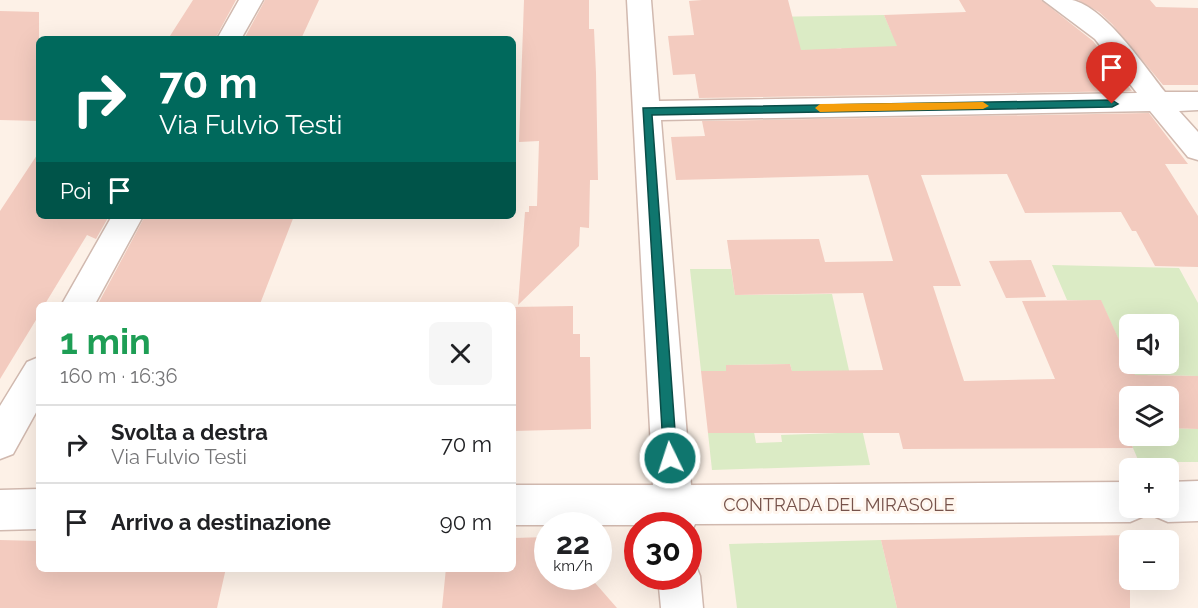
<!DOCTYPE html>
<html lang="it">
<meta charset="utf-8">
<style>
body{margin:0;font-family:Raleway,sans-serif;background:#f6f6f6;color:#202124;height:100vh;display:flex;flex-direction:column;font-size:22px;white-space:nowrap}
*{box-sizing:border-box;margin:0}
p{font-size:20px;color:#757577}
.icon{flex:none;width:33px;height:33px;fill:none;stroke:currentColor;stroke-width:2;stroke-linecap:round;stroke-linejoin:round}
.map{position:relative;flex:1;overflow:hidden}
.drawer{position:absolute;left:36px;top:302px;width:480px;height:270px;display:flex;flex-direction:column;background:#fff;border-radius:9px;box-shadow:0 6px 24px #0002}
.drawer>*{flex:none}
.hud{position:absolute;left:36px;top:36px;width:480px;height:183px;border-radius:9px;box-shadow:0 6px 24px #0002;background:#00695c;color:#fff;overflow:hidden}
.buttons{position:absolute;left:1119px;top:314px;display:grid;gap:12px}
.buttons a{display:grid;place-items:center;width:60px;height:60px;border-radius:9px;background:#fff;box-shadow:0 6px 24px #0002;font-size:30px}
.speed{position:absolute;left:534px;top:512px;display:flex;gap:12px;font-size:30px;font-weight:700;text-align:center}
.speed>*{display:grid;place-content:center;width:78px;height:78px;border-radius:50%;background:#fff;box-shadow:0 6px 24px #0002;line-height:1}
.speed small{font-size:15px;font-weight:400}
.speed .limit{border:9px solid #d22;background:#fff;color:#111}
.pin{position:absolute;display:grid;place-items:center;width:51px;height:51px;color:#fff;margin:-62px -26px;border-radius:50% 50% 50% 0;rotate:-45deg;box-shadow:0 0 6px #0007}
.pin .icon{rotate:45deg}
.me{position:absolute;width:66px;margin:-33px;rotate:356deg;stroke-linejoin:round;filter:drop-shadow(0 0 4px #0008)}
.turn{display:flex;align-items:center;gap:21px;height:126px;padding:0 24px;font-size:27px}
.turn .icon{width:78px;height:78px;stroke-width:2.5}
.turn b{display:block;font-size:42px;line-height:51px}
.then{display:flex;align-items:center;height:57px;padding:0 24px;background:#0003;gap:12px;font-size:22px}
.round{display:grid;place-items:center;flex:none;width:63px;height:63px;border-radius:9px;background:#f6f6f6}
.overview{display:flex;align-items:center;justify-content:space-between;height:102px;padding:0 24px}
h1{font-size:36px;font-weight:700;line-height:45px;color:#1e9e55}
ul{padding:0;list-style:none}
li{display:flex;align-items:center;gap:18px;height:78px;padding:0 24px;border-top:2px solid #e0e0e0}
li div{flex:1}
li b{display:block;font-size:22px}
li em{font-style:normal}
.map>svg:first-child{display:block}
.green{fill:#dbebc5;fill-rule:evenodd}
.building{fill:#f3cbbf}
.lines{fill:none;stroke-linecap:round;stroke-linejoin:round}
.minor-casing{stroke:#d1b9af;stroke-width:3}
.minor{fill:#fff;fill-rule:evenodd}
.route{fill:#0f766e;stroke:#0a4d48;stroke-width:1.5}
.slow{fill:#f59e0b}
.labels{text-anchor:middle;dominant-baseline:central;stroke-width:6;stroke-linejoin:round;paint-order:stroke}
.street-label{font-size:18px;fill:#77534b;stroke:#fff6ee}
</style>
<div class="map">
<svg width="1198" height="608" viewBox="0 0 1198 608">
<rect width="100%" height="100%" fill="#fdf1e7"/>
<path class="green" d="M884,15l7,16 80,20 -127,3 -3,-6 -64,11 -10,-42z
M1052,265l127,3 19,35v73l-50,-1 -18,21v39h38l1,-13 3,6 26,1v33h-59l-49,-115h32l-21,-46 -34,-1zM1130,324h38v39h-38z
M690,269h41l4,26 97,-1 38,171 -158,5 -4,-37 46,-1 2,11 26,-1 -1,-7 57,-2 -14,-62h-32l-2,-7 -64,1v6h-25z
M881,540l16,68h-160l-8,-64z"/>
<path class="building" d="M193,0h43l-21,39h-47z
M265,0h54l-18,39h-57z
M524,0h65v29h5l2,44 2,107h-8l-1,48 -9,-1 -1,19 -61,59 7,-93h4v-6h8l2,-65 -20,1z
M702,0h86l13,50 96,-4 -13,-31 82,-3 -7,-12h82l52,41 39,50 -433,7 -4,-24 -22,1 -5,-39 26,-1 -5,-34z
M1078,0h72l6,7 42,1v77h-35l-51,-61 -13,-12z
M0,11l39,1v109l-39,-1z
M1149,113l39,51h-23l33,52v51l-43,-1 -19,-35h-4l-11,-19 -96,1 -18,-39 -86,1 40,111h-28l31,95 91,-2 -33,-78 79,-1 34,75 63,1v53l-30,-1v-32h-38v31h-6l9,21 -230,1 -4,-16h-191l-7,-62h25v-6l64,-1 2,7 91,-1 -20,-77 -128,2 -8,-55 92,-1 6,23 68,-1 -25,-86 -192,5 -5,-43 34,-1 -3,-15z
M39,152v64h70l-13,23 -9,-4 -42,69h-6v11l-39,64v-168z
M145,216h149l-34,88h-162z
M1031,260l15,37 -40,1 -17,-37z
M573,306v28h7v23h10l1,72 -78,2v-124z
M1130,535v73h-233l-16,-68z
M548,537v39h41l28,32h-175l4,-40h67v-30z
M0,540l39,1v27h187l-9,40h-217z"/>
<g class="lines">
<g class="minor-casing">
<path id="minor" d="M239,0h24l-22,39h-24z
M627,0h24l8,101 478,-8 -42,-54 -52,-39c9,0 20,0 29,0 33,7 73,67 93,92h33v18l-19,1 19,21v28l-10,-3 -38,-46 -489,9 30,365 439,-3v25h17l-3,9 -14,6 -435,2 -7,15v-14h-175v-40h140z
M112,216h31l-48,88h-33z
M39,357v50l-26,47 -13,5v-53l27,-44z
M1198,481v40l-30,1 -14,-6 -3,-9h17v-25z
M39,489v40l-39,1v-40z
M688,559l6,2 6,15 3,32h-42l-3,-32h30z"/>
</g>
<use href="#minor" class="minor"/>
</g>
<path class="route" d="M1112,100l6,4 -6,3 -460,8 25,343 -2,5 -5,2 -6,-2 -21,-355z"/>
<path class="slow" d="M983,102l6,4 -6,3 -163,3 -5,-4 5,-4z"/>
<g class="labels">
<g class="street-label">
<text x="839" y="504">CONTRADA DEL MIRASOLE</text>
</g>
</g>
</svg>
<div class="buttons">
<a><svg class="icon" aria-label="sound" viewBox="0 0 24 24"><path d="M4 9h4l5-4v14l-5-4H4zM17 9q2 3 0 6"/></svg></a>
<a><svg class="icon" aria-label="layers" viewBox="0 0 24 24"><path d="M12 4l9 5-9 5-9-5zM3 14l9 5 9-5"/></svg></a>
<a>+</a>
<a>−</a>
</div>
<div class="speed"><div>22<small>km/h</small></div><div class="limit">30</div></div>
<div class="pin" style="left:1112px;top:104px;background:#d93025"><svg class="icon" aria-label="arrive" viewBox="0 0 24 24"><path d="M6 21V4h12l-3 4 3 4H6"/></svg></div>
<svg class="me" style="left:670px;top:458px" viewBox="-20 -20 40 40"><circle r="17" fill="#0f766e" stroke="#fff" stroke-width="3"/><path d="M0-11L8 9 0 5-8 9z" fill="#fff"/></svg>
<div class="hud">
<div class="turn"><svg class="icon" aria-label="right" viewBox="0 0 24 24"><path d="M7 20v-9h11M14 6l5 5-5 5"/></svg><div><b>70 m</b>Via Fulvio Testi</div></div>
<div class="then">Poi<svg class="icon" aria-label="arrive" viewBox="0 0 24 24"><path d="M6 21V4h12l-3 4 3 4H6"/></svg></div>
</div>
<section class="drawer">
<div class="overview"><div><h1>1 min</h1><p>160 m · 16:36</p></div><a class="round"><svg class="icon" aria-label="close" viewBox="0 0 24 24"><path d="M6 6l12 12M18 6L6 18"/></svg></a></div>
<ul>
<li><svg class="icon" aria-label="right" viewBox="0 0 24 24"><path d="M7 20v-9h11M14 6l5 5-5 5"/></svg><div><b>Svolta a destra</b><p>Via Fulvio Testi</p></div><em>70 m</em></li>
<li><svg class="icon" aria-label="arrive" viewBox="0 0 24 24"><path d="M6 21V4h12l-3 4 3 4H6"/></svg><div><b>Arrivo a destinazione</b></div><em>90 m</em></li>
</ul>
</section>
</div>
